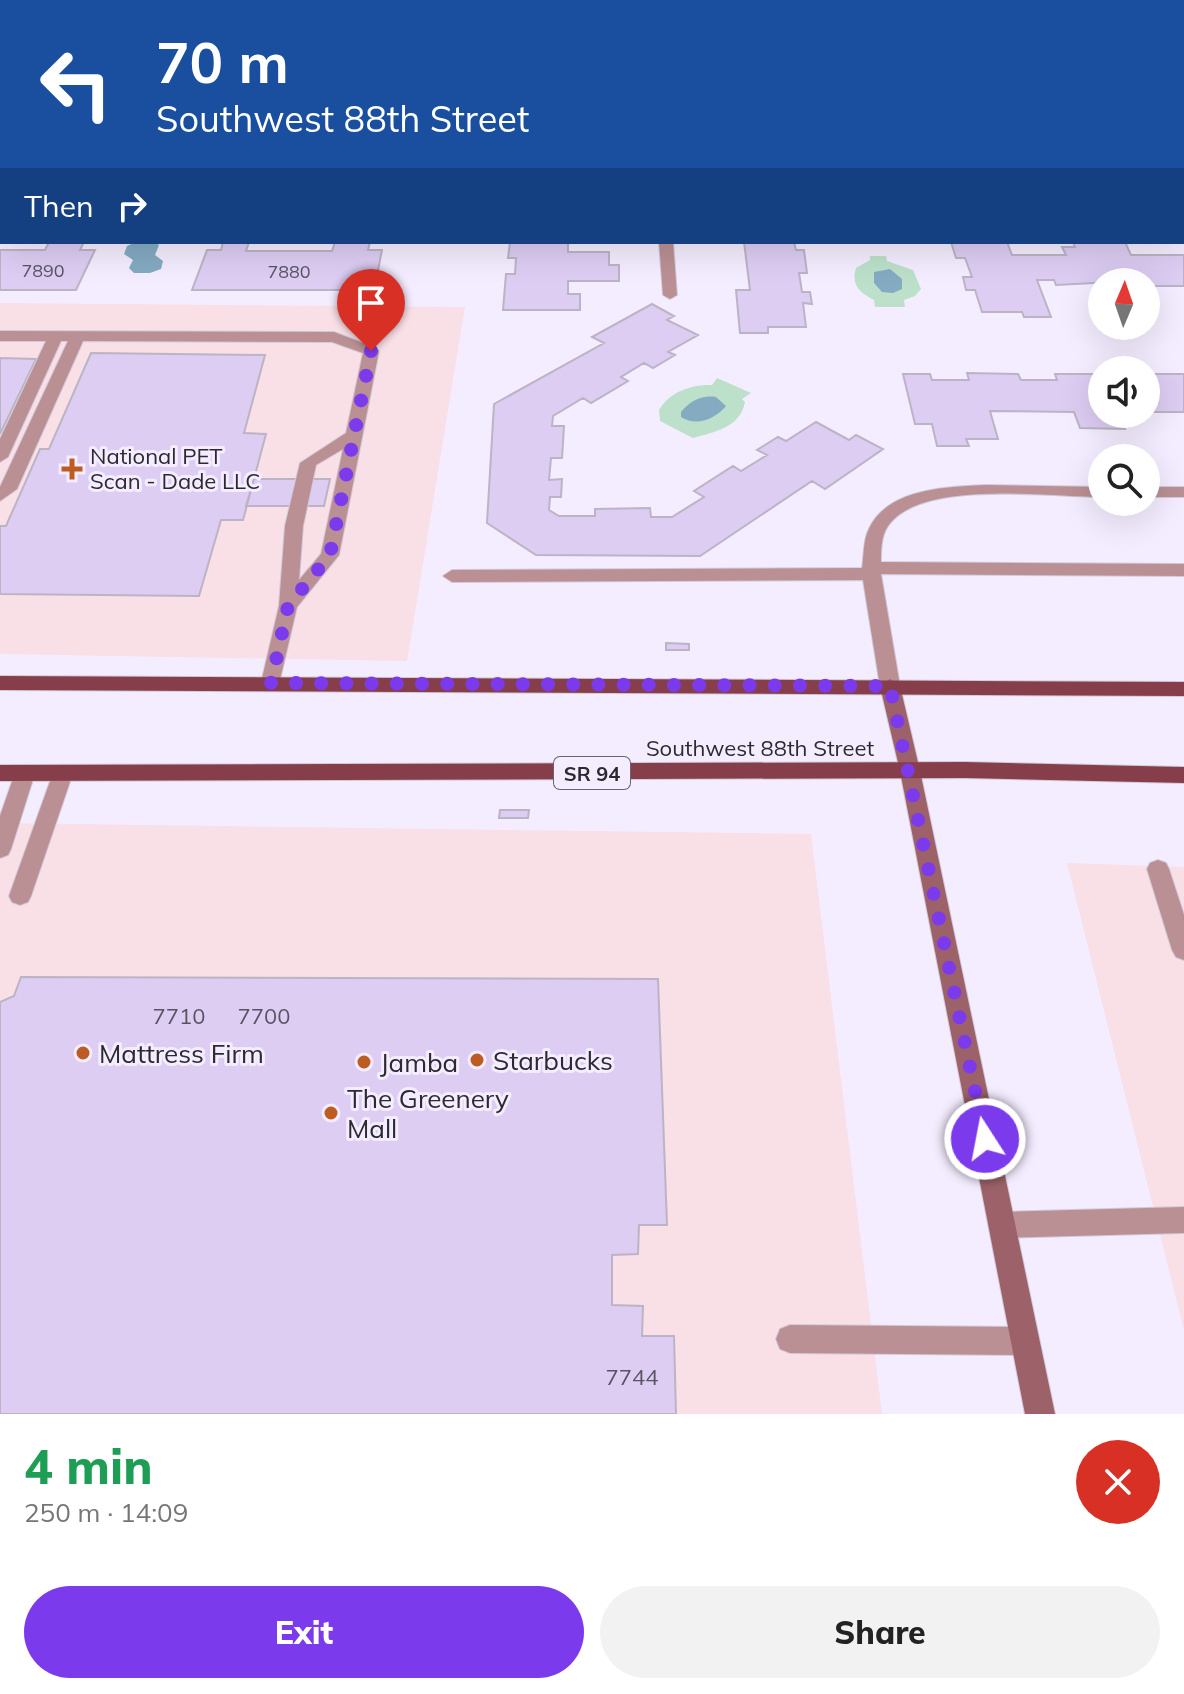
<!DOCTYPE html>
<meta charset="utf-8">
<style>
body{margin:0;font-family:Mulish,sans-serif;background:#f2f2f2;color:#222;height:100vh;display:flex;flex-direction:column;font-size:30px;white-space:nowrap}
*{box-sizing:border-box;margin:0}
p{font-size:26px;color:#767676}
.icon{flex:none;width:44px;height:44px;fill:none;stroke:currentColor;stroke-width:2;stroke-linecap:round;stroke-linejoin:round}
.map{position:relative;height:1414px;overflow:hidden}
.panel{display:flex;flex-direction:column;background:#fff;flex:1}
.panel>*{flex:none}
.banner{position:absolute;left:0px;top:0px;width:1184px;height:244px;box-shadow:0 8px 32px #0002;background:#1a4fa0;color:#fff;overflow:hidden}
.needle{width:52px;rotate:2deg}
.tools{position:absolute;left:1088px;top:268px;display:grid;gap:16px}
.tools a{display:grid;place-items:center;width:72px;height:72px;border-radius:50%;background:#fff;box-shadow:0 8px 32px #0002;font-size:40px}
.pin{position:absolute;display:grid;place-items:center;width:68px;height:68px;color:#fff;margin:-82px -34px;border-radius:50% 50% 50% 0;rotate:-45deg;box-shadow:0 0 8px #0007}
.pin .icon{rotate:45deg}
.me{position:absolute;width:88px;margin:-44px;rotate:349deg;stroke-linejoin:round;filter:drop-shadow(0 0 6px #0008)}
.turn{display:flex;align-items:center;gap:28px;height:168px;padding:0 24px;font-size:36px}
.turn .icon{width:104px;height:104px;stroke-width:2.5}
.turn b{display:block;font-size:56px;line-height:68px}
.then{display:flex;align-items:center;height:76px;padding:0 24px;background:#0003;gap:16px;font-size:30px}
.round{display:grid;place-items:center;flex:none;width:84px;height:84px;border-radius:42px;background:#f2f2f2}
.headline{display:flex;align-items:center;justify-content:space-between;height:136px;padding:0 24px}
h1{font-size:48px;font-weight:800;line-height:60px;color:#1e9e55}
.primary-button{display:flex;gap:16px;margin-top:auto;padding:16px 24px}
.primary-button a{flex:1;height:92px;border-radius:48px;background:#7c3aed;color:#fff;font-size:32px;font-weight:800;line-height:92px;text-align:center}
.primary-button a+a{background:#f2f2f2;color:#222}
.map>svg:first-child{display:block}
.commercial{fill:#f9dfe6}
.green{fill:#bce0ca}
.water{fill:#84abc2}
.building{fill:#ddcdf3;stroke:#bbb4c5;stroke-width:2}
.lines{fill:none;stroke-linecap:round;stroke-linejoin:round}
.lane-casing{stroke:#d0cada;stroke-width:2}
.street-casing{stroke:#d0cada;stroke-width:2}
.secondary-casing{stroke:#d0cada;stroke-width:2}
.primary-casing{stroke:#d0cada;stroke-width:2}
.lane{fill:#ba9094;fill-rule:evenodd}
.street{fill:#ba9094;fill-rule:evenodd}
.secondary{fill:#9c6169;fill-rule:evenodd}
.primary{fill:#863f4a;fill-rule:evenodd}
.route{stroke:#7c3aed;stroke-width:14;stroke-dasharray:0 25.2}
.poi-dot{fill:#be5b23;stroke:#f4edff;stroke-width:3}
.labels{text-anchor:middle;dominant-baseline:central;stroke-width:6;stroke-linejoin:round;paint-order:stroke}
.number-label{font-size:18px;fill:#585361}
.shield{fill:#f4edff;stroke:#68646e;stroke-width:2}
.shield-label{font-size:20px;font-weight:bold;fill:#2c2a30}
.poi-label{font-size:22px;fill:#2c2a30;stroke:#f4edff;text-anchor:start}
.street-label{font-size:22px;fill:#2c2a30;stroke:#f4edff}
.near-number-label{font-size:22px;fill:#585361}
.near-poi-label{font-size:26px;fill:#2c2a30;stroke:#f4edff;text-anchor:start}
</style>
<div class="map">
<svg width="1184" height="1414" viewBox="0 0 1184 1414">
<rect width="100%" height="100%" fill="#f4edff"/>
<path class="commercial" d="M0,303l465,4 -58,354 -407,-7z
M0,823l811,11 71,580h-882z
M1067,863l117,4v463z"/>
<path class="green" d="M870,256h16l1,5 26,9 8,19 -6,7 -11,4 1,7h-30l-1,-7c-15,-8 -23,-15 -18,-32l14,-8z
M717,378l34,15 -9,6 3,3c-5,26 -31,30 -52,36l-33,-17 -1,-11c10,-18 33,-26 53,-25z"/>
<path class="water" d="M136,242h18l5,3 -4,10 8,6 -2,8 -11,4h-16l-5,-5 4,-8 -9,-6 3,-8z
M890,269l12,10v10l-9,4 -11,-1 -8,-9v-11z
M716,397l10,9c-11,13 -29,21 -45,11v-5c9,-11 21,-17 35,-15z"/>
<path class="building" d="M663,0h80l2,2h-81z
M985,0h78l2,2h-107z
M0,137h2v78h-2z
M49,242h35l-4,8h15l-19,40h-76v-40h45z
M223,242h26l-3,9h86l3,-9h35l-2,8h14l-8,40h-182l15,-40h14z
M510,242h58v10h41v13h10v16h-51v13h12v16h-77l3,-36h9l1,-16h-8z
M744,242h50l2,8h8l3,23h-8l3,19h8l2,12 -9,-1 3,24h-38v6h-28l-4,-43h14z
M951,242h56l5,13h54l-4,-8h13l-2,-5h52l6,13h53v31h-38v-4l-13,-1 -77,4 -2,-5h-17l14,37h-27l-2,-5h-40l-7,-22h-9l-3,-13h9l-7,-19h-9z
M652,304l22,12 -7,4 31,15 -30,17 7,3 -22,13 -9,-5 -23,14 7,4 -37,22 -8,-5 -30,18 -1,10h12l-2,32h-11l-2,22 13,-1 -1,18h-11l-1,13 10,6h36v-7l55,-1 1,9h21l32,-20 -10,-6 39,-25 8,5 26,-16 -10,-5 21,-13 8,4 30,-19 33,18 7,-5 27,14 -58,40 -13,-8 -112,75 -164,-1 -49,-32 7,-119 110,-61 -12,-6z
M91,353l174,2 -21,78 22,1 -23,86h-22l-22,76 -199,-2v-68h6l34,-77h9z
M0,358l36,1 -36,75z
M967,373l51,1 3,6h36l-2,-6h47v40h17l6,15 -45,-1 -6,-16 -84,-1 8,28h-32l3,7h-32l-5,-22h-17l-12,-50h27l2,6h37z
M1146,374h38v38h-38z
M254,479h76l-6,27h-78z
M666,643l23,1v6h-23z
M500,810h29l-1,8h-29z
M21,977l637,2 9,246h-28l-1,29 -26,1v50l31,1 -1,30h32l2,78h-676v-412l14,-6z"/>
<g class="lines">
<g class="lane-casing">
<path id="lane" d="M1182,154h2v8h-2z
M659,242h14l4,53 -7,4 -7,-4z
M0,331l334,1 42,16 3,3 -40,204 -42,52 -19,81h-14l-3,-5 18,-77 6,-80 15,-63 46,-30 17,-80 -31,-11 -249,-1 -66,148 -17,12v-14l68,-146h-7l-53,116 -8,5v-23l46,-98h-46zM343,449l-22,105 -22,26 4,-54 13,-61z
M986,485l116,2v10c-51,0 -182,-18 -214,29 -7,10 -7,25 -7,36l303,2v12l-303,-2 19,112 -10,7 -10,-7 -17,-106 -411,2 -9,-6 9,-6 410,-2c2,-12 1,-26 6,-37 18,-43 78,-44 118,-46z
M1146,487h38v10h-38z
M25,765l7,2 3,6 -24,76 -3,6 -8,3v-42l15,-43 3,-6z
M63,765l7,2 3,6 -42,123 -3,6 -8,3 -8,-3 -3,-6 44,-123 3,-6z
M1158,860l8,3 3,6 15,46v45l-8,-3 -4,-7 -25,-81 3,-6z
M1184,1207v26l-182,5 -9,-4 -4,-9 4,-9 9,-4z
M790,1325l235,2 10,4 4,10 -4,10 -10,4 -235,-2 -10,-4 -4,-10 4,-10z"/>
</g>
<g class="street-casing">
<path id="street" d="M542,0h10l1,2h-10z
M1090,0h12l1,2h-12z
M1182,36h2v7h-2z
M1182,67l2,1v8l-2,-1z
M0,224h2v8h-2z"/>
</g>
<g class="secondary-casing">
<path id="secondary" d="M0,101h2v8h-2z
M1182,105h2v8h-2z
M890,679l10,7 20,85 135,643h-30l-125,-643 -20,-85z"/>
</g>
<g class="primary-casing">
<path id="primary" d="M0,676l1184,6v14l-1184,-6z
M965,762l219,5v16l-219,-5 -965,3v-16z"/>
</g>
<use href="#lane" class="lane"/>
<use href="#street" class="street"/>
<use href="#secondary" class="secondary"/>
<use href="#primary" class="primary"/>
</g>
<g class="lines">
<path class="route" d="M371,351l-41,204 -42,51 -17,77 619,3 95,453"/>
</g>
<g class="poi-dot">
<path d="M68 457h8v8h8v8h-8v8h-8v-8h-8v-8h8z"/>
<circle cx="83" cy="1053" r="8"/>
<circle cx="477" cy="1060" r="8"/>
<circle cx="364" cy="1062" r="8"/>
<circle cx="331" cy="1113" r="8"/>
</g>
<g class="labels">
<g class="number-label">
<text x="43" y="270">7890</text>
<text x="289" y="271">7880</text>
</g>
<rect class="shield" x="554" y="757" width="76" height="32" rx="6"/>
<g class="shield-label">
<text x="592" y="773">SR 94</text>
</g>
<g class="poi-label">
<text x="90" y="456">National PET<tspan x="90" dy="25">Scan - Dade LLC</tspan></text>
</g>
<g class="street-label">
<text x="760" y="748">Southwest 88th Street</text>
</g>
<g class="near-number-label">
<text x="179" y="1016">7710</text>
<text x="264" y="1016">7700</text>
<text x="632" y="1377">7744</text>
</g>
<g class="near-poi-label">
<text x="99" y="1053">Mattress Firm</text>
<text x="493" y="1060">Starbucks</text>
<text x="380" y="1062">Jamba</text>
<text x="347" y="1098">The Greenery<tspan x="347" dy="30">Mall</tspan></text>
</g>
</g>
</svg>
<div class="tools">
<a><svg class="needle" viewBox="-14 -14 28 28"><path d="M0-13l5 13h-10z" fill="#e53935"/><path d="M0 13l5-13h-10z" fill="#767676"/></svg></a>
<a><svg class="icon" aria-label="sound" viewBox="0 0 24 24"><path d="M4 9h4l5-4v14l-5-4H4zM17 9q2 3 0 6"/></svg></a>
<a><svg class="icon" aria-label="search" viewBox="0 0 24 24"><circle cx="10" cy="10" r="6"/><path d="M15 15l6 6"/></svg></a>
</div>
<div class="pin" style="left:371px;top:351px;background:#d93025"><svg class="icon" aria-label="arrive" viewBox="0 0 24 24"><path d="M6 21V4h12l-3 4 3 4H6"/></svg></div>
<svg class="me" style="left:985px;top:1139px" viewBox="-20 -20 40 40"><circle r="17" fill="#7c3aed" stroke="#fff" stroke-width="3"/><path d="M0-11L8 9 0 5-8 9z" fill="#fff"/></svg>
<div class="banner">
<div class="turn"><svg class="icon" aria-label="left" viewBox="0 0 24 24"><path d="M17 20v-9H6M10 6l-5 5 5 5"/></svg><div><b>70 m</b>Southwest 88th Street</div></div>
<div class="then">Then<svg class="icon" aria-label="right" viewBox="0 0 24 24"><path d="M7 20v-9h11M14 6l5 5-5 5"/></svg></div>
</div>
</div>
<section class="panel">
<div class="headline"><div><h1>4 min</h1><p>250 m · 14:09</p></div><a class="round" style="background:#d93025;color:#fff"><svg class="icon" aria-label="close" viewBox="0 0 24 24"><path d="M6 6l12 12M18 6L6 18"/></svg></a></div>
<div class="primary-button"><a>Exit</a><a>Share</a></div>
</section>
